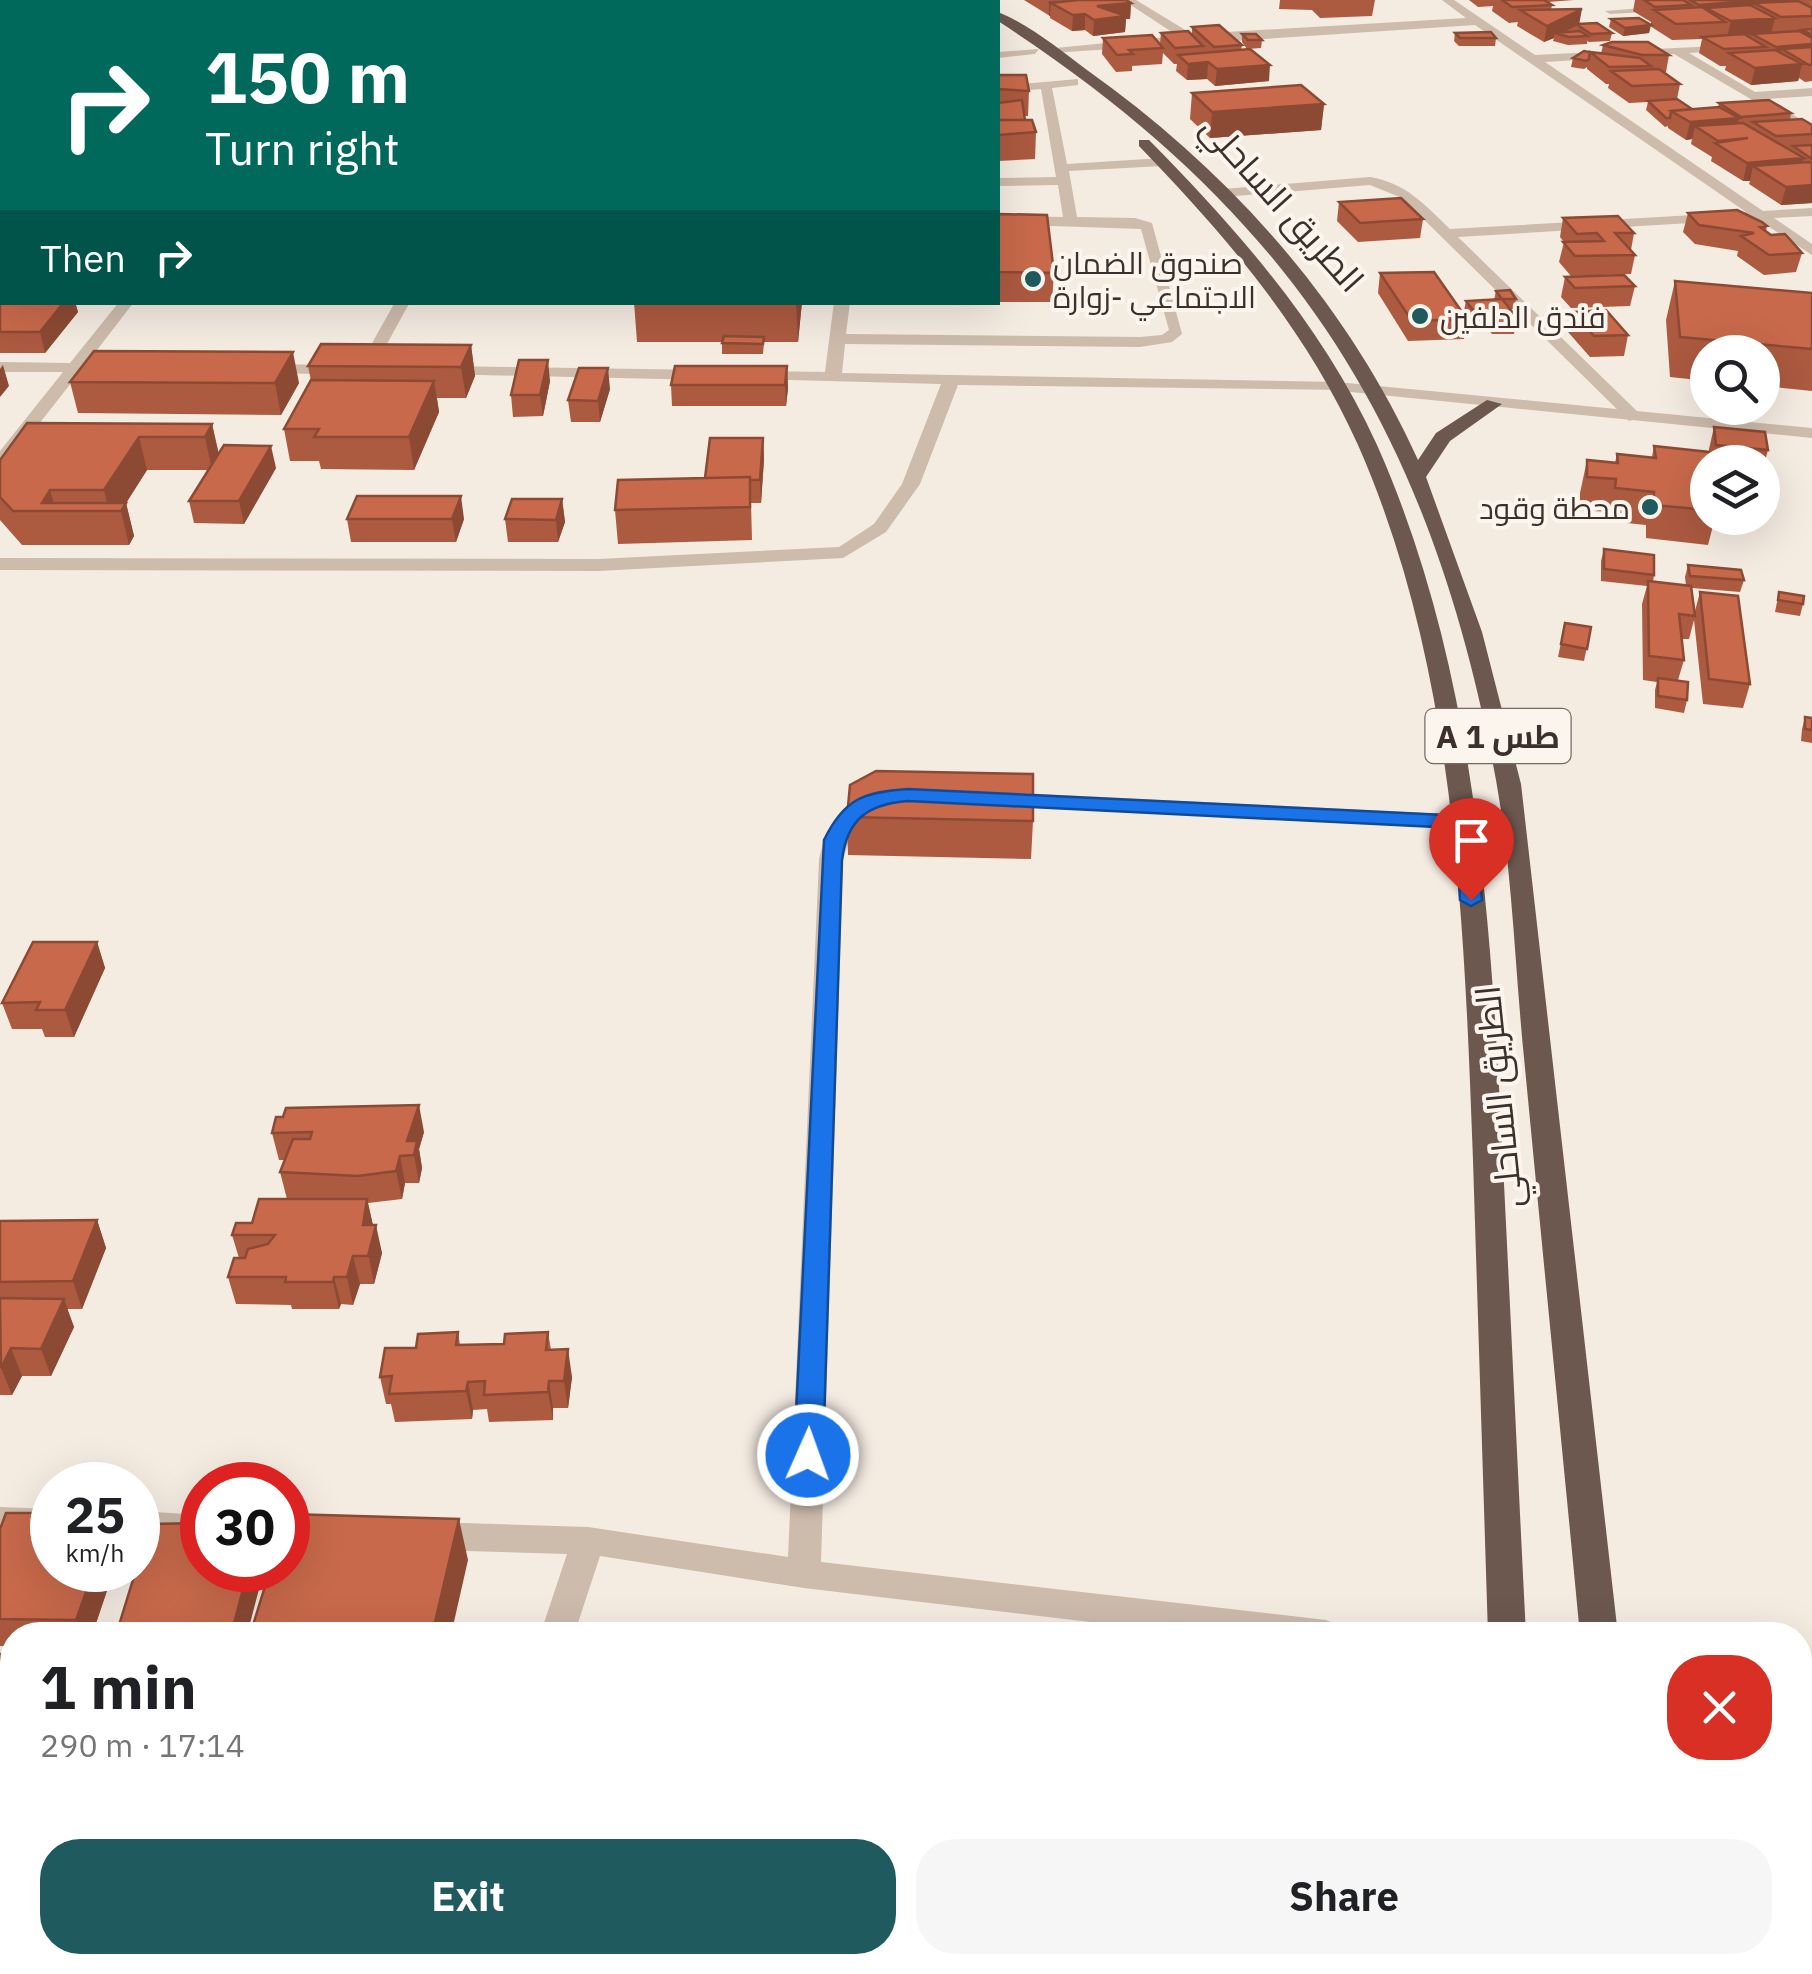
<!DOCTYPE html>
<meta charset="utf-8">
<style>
body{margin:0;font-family:"IBM Plex Sans",Cairo,sans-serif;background:#f6f6f6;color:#202124;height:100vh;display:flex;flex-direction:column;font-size:38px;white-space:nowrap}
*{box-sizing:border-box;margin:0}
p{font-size:32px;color:#757577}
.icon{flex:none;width:55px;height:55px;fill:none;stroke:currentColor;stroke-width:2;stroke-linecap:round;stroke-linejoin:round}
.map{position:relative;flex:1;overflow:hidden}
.sheet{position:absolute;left:0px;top:1622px;width:1812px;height:352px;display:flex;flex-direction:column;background:#fff;border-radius:40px 40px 0 0;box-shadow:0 10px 40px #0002}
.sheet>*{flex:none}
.banner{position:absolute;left:0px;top:0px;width:1000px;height:305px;box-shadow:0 10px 40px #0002;background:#00695c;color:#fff;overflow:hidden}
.buttons{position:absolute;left:1690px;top:335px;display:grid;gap:20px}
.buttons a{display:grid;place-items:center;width:90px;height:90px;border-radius:50%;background:#fff;box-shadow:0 10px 40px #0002;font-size:50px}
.speed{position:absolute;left:30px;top:1462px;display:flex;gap:20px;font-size:50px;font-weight:700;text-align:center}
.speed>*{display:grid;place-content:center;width:130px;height:130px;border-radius:50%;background:#fff;box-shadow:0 10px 40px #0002;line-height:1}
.speed small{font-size:25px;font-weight:400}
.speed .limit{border:15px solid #d22;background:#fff;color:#111}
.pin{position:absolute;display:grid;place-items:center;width:85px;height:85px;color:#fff;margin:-102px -42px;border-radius:50% 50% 50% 0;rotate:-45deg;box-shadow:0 0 10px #0007}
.pin .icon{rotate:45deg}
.me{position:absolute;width:110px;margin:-55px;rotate:2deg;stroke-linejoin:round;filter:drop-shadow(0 0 8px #0008)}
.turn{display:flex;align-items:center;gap:35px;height:210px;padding:0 40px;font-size:45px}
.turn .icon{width:130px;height:130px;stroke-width:2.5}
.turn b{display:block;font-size:70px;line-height:85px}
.then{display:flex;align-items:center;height:95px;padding:0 40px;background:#0003;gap:20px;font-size:38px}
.round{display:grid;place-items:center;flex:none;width:105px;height:105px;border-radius:40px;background:#f6f6f6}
.headline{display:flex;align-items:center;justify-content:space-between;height:170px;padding:0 40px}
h1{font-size:60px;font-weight:700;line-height:75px}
.cta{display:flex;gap:20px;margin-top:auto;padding:20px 40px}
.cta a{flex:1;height:115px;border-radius:40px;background:#1f5a5e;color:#fff;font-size:40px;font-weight:700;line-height:115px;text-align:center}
.cta a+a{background:#f6f6f6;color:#202124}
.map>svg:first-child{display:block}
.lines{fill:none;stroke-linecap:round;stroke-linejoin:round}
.minor{fill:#cdbbac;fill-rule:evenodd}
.tertiary{fill:#cdbbac;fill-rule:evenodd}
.trunk{fill:#6c584f;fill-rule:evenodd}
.wall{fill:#ac5a40}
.shaded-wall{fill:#8c4a34}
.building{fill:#c8694b;stroke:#8c4a34;stroke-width:2.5}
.route{fill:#1a73e8;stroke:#114b97;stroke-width:2.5}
.poi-dot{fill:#1f5a5e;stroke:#fbf5ee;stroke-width:4}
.labels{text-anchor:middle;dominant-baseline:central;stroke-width:8;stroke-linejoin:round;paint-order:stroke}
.far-poi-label{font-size:30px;fill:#3b302b;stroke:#fbf5ee;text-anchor:start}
.shield{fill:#fbf5ee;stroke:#756b66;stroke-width:2.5}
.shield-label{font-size:32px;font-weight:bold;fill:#3b302b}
.street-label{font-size:35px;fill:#3b302b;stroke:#fbf5ee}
</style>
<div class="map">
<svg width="1812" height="1974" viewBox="0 0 1812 1974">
<rect width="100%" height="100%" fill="#f4ebe1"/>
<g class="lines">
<path class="minor" d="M1123,0h13l56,34 274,-16 -24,-18h12l81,55 201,-10 -4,5 -43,3 66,39 57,-4v8l-46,3 46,27v9l-138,-81 -129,8 218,149 49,-3v8l-38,2 38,26v11l-55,-36 -299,18 185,180 -14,4 -227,-223 -32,-13 -147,12 -7,-4 7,-4 147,-12c36,6 54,27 80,52l296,-17 -271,-187 -424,28 4,-5 123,-12z
M1669,6l-4,5 -55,3 -5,-3z
M0,32h2v6h-2z
M1039,49l-4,5 -37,4v-6z
M0,60l2,1v6l-2,1z
M1078,79v6l-26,3 15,76 96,-6 7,4 -7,4 -94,5 8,46 58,1 17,5 30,111 -10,8 -32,5 -295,-3 -3,29 495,9 8,5 -2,3 -385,-5 -38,99 -34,48 -43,26 -245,13 -598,-1v-12l598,1 241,-12 35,-23 28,-40 39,-100 -190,-5v-6l6,-2 68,1 9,-70h16l-4,32 294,3 22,-2 7,-5 -28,-101 -143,-5v-8l65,1 -5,-32 -60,1v-8l58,-1 -15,-88 -43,4v-7z
M119,302h15l-47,61 31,2v6l-39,2 -73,93 -6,1v-16l63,-79h-63v-10l70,1z
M395,302h15l-39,71h-12l-2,-3z
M262,364l80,1 8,5 -8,5 -86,-3v-6z
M442,366l265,4 8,5 -8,5 -271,-6v-6z
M877,791l11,7 -34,26 -11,36 -22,702 505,58 12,5 5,10h-143l-396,-47 -204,-32 -26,79h-34l27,-81 -135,-4 -12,-4 -4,-10 4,-10 12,-4 156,5 200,30 31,-697c7,-34 23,-60 58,-69z
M1001,792l465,23 11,7 -11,7 -473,-25 -3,-5 3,-5z
M0,1507l52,2v26l-52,-2z
M138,1511l64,4v26l-64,-3z
M431,1962h39l-2,12h-40z"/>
<path class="tertiary" d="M1337,382l475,46v10l-481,-48 -2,-3z"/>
<path class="trunk" d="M964,0h16l1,2h-15z
M998,12c32,13 62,38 89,58 142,101 259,231 331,390l18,-27 51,-33 15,4 -52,37 -24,36 56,155 39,152 97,851h-38c-18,-189 -37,-378 -55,-567 -10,-95 -12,-194 -29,-288 -65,-349 -200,-565 -498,-759z
M1139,140h10c90,91 174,187 228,305 100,225 114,477 126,719 8,157 15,314 23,471h-38c-5,-158 -10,-317 -15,-475 -9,-240 -17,-492 -115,-715 -52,-116 -132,-209 -219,-299z
M1511,1962h43l1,12h-44z
M1604,1962h42l1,12h-44z"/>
</g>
<path class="wall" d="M539,0h65l1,2h-65z
M744,0h46v2h-46z
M794,0h48v2h-47z
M1024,0h102l5,3 -1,16h-4l-1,13 -32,4 -8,-6 -13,1 -22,-13v-2z
M1280,0h95l-3,16 -52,2 -8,-8 -33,-1z
M1469,0h105l-26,2 4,3 -1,5 28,14 33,9 -2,8 -21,1 -2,-1v3l-19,1 -15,-4 1,-3 -10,4 -27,-16 1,-4 -9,1 -17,-12 1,-5 -15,1z
M1635,0h177v81l-7,1 -6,-4 -1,3 -47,4 -26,-15 1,-4h-6l-21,-13 3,-14 -30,1 -22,-14 -1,7 -26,3 -14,-9 2,-8 40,6v-3l-18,-11z
M1192,27l50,18 -1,5 28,31 -54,5 -8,-7 -20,1 -11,-9 1,-7h-3l-11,-11 -1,11 -30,2v5l-16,1 -14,-18 1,-16 57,6 1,-11 31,2z
M1455,33l41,5 -1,8h-36l-5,-5z
M1242,34l20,6 -1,8 -14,1 -5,-7z
M1603,45l66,10 -3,17h-3l17,12 -3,15 15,10 26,-2 1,-4 72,10 -1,7 22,5v78l-31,2 -32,-21 1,-3h-7l-32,-20 1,-4 -21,-13 1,-5 -6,1 -18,-12v-2l-3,1 -19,-17 2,-8 -19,1 -21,-15 1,-4h-3l-19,-15v-2l-3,2 -13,-2 2,-9 11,-7 17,3z
M998,75l31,16 -1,25h-4l1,4 11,12 -1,27 -37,2z
M1192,93l132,11 -3,26 -111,8 -20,-19z
M0,143h2v68h-2z
M1339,202l84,17 -3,19 -62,4 -21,-21z
M1688,213l79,13 -1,5 36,22 -6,19 -32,3 -27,-19 1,-5 -43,-7 -12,-12z
M998,214l56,59 -2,29h-54z
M1563,218l71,15 -3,17 4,5 -4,19 -60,2 -12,-14 5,-20 -4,-5z
M2,268v29h-2v-26z
M1380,273l87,46 -3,20 -56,2 -30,-48z
M1565,277l70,9 -5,20 -59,2 -10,-11z
M1675,281l137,12v98l-50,-5v-34h-54v29l-38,-4 -4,-57z
M1496,291l20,8 -2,10h-4l4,5 -1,5 3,4 -2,11h-22l-4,-5 1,-4h-14l-11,-14 2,-10 28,-1z
M75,302l3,10 -33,41h-45v-50z
M634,302h168l-4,40h-34l-1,12h-41v-12h-85z
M1572,312l56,23 -4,21 -34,1 -22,-25z
M471,345l4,31 -9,22h-29l2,14 -25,58 -93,-1 -2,-8h-29l-6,-32 27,-48 -3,-15z
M787,366l1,22 -2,18h-114l-1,-21z
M550,381l-7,35 -30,1 -2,-22z
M70,382l229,1 -18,32 -203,-2z
M610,389l-10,33h-29l-3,-22z
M212,424l7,30 57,14 -32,56 -50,-1 -5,-22 20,-31h-62l-21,33 8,33 -5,9h-107l-22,-25v-60z
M1714,427l54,23 -6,22v-10h-54v56h29l-2,6 -21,-2 -6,23 -62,-7v-13l-38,-4 1,-9 -29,-2v-17l7,-33 28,3 2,-9 35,3 2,-11 55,8v-5z
M763,438l1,21 -3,44h-10l1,37 -134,4 -3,-34 90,-32z
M562,499l3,23 -7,20h-50l-3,-23z
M347,519h117l-8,23h-105z
M1604,549l50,26 -1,7 33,4 -1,-9 3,-12 56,15 -4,12 -48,-4 3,23 5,-19 50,92 -7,24 -40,-4 -9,-84 -5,19h-7l2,21 -6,20 9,20 -3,13 -29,-5v-18l2,-8 -14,-2 -1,-76 5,-18 -46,-5v-20z
M1779,592l24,12 -3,12 -25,-4z
M1565,623l26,4 -7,34 -26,-4z
M1805,717l7,1v25l-11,-2 1,-12z
M847,817l186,4 -2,38 -183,-4z
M97,942l8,26 -31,69h-29l-3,-8h-30l-10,-26z
M424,1132l-5,17 3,19 -3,15h-14l-3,16 -34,4 5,22 9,28 -8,31h-14l-7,21 -12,-1 -2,5h-47l-1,-4 -55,-1 -8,-27 11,-19 -7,-23 55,-36 -7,-27 5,-12h-6l-7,-27z
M97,1220l9,28 -24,61h-15l7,18 -23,49h-29l-10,19h-12v-174z
M458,1332l2,13 44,-1 44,-12 3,18 21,27 -4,31h-15v12l-64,2 -2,-13 -14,1 -1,9 -77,3 -4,-18h-5l-6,-27 36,-29z
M0,1529l52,41h62l-22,65h-80v11h-12z
M0,1654l12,1v148h-12z
M12,1962h195l-1,4 9,1 109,-5 -4,12h-205l-2,-4z"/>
<path class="shaded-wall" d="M124,0h17l-2,2h-17z
M200,0h13l1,2h-17z
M225,0h14l-2,2h-11z
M762,0h28v2h-28z
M1119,0l12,3 -1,16h-4l-1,13 -32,4 1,-16 3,-8 -46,-9 -1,13h-1v-15z
M1762,0h28l-4,13 -32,-10 -3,13 -45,-8 -3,12 -8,1 4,-16z
M1582,9l-3,16 -3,-1v2l-16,8 -6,-1v5l-10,4 3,-16z
M1085,14v16l-13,1 1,-16z
M1775,18l-4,16 -44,3 4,-16z
M1651,25l-2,8 -26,3 2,-8z
M1812,44v17l-30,-12 -4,14h-6l4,-16z
M1208,62l-1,17 -20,1 1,-16z
M1802,64l-4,17 -47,4 4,-17z
M1270,65l-1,16 -54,5 2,-17z
M1324,104l-3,26 -111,8 2,-26z
M1739,118l-4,18 -40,-10 -3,13 -6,1 4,-18z
M1804,158l-5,18 -46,-10 -3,15h-7l4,-18z
M1812,185v18l-31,2 5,-18z
M64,302h11l3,10 -33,41 -5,-21z
M796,302h6l-4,40z
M471,345l4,31 -9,22 -5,-31z
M293,352l6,31 -18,32 -6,-32z
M548,360l2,21 -7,35 -3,-21z
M3,365l6,21 -9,11v-28z
M787,366l1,22 -2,18 -1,-21z
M608,368l2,21 -10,33 -2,-21z
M434,381l5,31 -25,58 -5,-33z
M212,424l7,33 -7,13 -7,-33z
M139,437l8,33 -26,41h-12l-5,-21z
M763,438l1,21 -3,44 -1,-23z
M271,446l5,22 -32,56 -5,-23z
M50,490l6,21 -14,-8z
M461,496l3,23 -8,23 -4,-23z
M562,499l3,23 -7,20 -2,-22z
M126,503l8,33 -5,9 -8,-34z
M97,942l8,26 -31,69 -9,-27z
M419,1105l5,27 -5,17 3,19 -3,15 -5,-28 -7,-14z
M400,1156l5,27 -3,16 -6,-28z
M367,1199l6,27 3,-1 6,28 -8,31 -11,-59z
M97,1220l9,28 -24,61 -9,-28z
M353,1256l7,28 -7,21 -6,-28z
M334,1277l7,27 -2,5 -6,-27z
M64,1299l10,28 -23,49 -10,-27z
M11,1348l11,28 -10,19 -11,-27z
M568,1349l4,28 -4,31 -4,-27z
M549,1381l4,27v12l-5,-28z
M468,1382l5,28 -1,9 -6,-28z
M459,1519l9,41 -17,75h-19z
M94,1570h20l-22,65h-9l-7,-15z
M248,1570h16l-17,65h-16z
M81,1962h29l3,8 -2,4h-35z
M298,1962h26l-4,12h-24z"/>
<path class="building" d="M94,0h30l-2,2h-31z
M141,0h59l-3,2h-59z
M429,0h44l-1,2h-45z
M879,0h77l5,2h-82z
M1078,0h48l5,3 -34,3 29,10 -32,4 -9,-6 -12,1 -22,-12z
M1502,0h42l8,5 -40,2z
M1644,0h39l8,5 -36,2z
M1690,0h72l-63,5z
M1798,1l14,7v8l-31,1 -27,-14z
M1750,5l25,13 -44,3 -25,-13z
M1702,7l23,15 -49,2 -22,-14z
M1582,9l-35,17 -27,-16z
M1639,18l12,7 -26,3 -14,-9z
M1597,23l15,10 -21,1 -15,-10z
M1219,25l23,20 -28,2 -22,-20z
M1812,29v6l-10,-5z
M1188,31l15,15 -28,2 -14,-15z
M1580,31l8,5 -19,1 -15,-4z
M1799,31l13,7v6l-36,3 -24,-13z
M1491,32l5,6h-36l-5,-5z
M1242,34h14l6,6h-14z
M1744,34l22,13 -42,2 -22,-12z
M1152,35l11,13 -34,2 4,4 -16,1 -14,-17z
M1612,42h36l21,13h-27l-39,-10z
M1812,47v18h-3l-27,-16z
M1250,49l20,16 -53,4 -9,-7 -20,2 -10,-9z
M1775,50l27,14 -47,4 -26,-15z
M1584,51l9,2 -3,-1 -1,7 -3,2 -13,-3z
M1590,52l50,6 11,8 -42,1z
M1659,69l21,15 -48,2 -21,-15z
M998,75h28l3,16 -31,-2z
M1301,85l23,19 -112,8 -20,-19z
M1677,99l15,10 -21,2 -1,7h-4l-18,-17z
M1022,100l3,20h-27v-17z
M1769,100l22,13 -50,4 -22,-14z
M1719,107l20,11 -49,4 -19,-11z
M1802,119l10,6v9l-36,2 -23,-14z
M998,120h34l4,12 -38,3z
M1743,123l61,35 -57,5 -32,-20 33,-5 -30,3 -23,-15z
M0,143h2v32h-2z
M1812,145v14l-19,-13z
M1809,162l3,1v22l-26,2 -33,-21z
M1401,198l22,21 -63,4 -21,-21z
M1737,210l25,12 5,4 -7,1 11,8 14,-1 17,19 -33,2 -28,-19 13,-3 -55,-8 -11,-12z
M998,214l49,1 7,58 -56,-1z
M1618,216l16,17h-19l20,22 -60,1 -12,-14 41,-1 -7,-8 -20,1 -14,-16z
M1434,272l33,47 -55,2 -32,-48z
M1624,275l11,11 -60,2 -10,-11z
M1675,281l137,12v56l-132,-12z
M1510,290l6,9h-14l-6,-8z
M1502,299l12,15 -37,1 -11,-14z
M2,300v2h62l-24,30h-40v-29z
M1606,310l22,25 -34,1 -22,-24z
M1512,318l4,5 -22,1 -4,-5z
M724,336l40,1 -1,7 -41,-1z
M321,344l150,1 -10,22 -153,-1z
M94,351l199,1 -18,31 -205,-1z
M519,360h29l-8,35h-29z
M675,366h112l-2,19h-114z
M579,368h29l-10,33 -30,-1z
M311,380l123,1 -25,56h-95l5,-8h-35z
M27,423l185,1 -7,13h-66l-35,53h-54l-8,13h84l-5,8h-108l-13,-14v-37z
M1714,427l51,5 3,18 -52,-5z
M710,438h53l-3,42h-10v-3l-45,1z
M224,445l47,1 -32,55h-50z
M1654,446l55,6 2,10h-3v48l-54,-5v-13l-39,-4 1,-9 -29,-2v-17l31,3 -1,-9 39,4z
M750,477v30l-135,3 3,-30z
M357,496h104l-9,23h-105z
M512,499h50l-6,21 -51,-1z
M1604,549l50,6v20l-50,-6z
M1688,565l53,5 3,10 -54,-4z
M1648,581l43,5 4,30 -16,-2 5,46 -35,-4z
M1700,592l38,4 12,88 -41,-5z
M1779,592l25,4 -1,8 -25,-4z
M1565,623l26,4 -4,22 -26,-5z
M1658,678l30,4 -1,18 -29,-4z
M1805,717l7,1v12l-7,-1z
M876,771l157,3v47l-186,-4 3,-32z
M33,942h64l-32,68h-29l4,-8 -38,1z
M419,1105l-12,36h10l-3,14 -14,1 -4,15 -38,5 -78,-4 13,-33h17l2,-7 -40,1 4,-16h7l3,-9z
M259,1199h108l-4,26h13l-8,31h-15l-6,21h-13l-1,5h-48l1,-5h-58l6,-19h11l3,-9 20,-5 7,-9h-43l4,-12h16z
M97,1220l-24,61 -73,1v-61z
M0,1298l64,1 -23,50 -30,-1 -10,20z
M458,1332l-2,13 48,-1 1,-10 43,-2 -2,18 22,-1 -4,32h-15l-1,11 -64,3 1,-14 -17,1 -2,9 -77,3 3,-18 -12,1 5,-29h31l2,-14z
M6,1513h46v57h42l-18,50 -76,-1v-90z
M288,1514l171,5 -27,116h-182l20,-65h18z
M202,1523v47h46l-17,65h-115l20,-65h2l12,-46z
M0,1654l12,1v121h-12z
M0,1893l12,2v67h69l-5,12h-76z
M132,1962h46l37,5 1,-5h82l-3,10 14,2h-181z"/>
<path class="route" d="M908,789l558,27 10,6 6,78 -11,6 -11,-6 -4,-72 -548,-27c-40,3 -61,18 -66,59l-19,595 -5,8h-20l-4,-8 30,-615c20,-41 39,-48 84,-51z"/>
<g class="poi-dot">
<circle cx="1033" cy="279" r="10"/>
<circle cx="1420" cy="316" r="10"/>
<circle cx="1650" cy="507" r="10"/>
</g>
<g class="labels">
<g class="far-poi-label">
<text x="1053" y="262">صندوق الضمان<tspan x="1053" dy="34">الاجتماعي -زوارة</tspan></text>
<text x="1440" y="316">فندق الدلفين</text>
<text x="1630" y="507" text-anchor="end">محطة وقود</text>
</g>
<rect class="shield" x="1425.5" y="709" width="145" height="54" rx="8"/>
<g class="shield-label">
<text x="1498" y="736">A 1 طس</text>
</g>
<g class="street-label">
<text transform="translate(1283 203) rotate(48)">الطريق الساحلي</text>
<text transform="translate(1498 1097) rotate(-96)">الطريق الساحلي</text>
</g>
</g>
</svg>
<div class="buttons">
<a><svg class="icon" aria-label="search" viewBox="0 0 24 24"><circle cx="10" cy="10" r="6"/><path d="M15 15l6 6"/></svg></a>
<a><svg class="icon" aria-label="layers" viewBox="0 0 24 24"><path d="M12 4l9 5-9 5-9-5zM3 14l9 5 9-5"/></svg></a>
</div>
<div class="speed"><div>25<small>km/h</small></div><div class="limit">30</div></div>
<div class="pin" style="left:1471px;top:900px;background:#d93025"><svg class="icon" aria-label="arrive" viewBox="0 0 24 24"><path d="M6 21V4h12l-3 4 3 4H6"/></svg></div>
<svg class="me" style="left:808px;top:1455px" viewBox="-20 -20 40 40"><circle r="17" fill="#1a73e8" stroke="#fff" stroke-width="3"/><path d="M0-11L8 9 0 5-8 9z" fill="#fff"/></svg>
<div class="banner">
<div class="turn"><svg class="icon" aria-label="right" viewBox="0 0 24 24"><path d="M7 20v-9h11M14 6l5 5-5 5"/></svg><div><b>150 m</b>Turn right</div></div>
<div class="then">Then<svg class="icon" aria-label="right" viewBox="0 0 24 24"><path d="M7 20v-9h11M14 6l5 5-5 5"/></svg></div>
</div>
<section class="sheet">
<div class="headline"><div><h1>1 min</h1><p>290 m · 17:14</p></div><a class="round" style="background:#d93025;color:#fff"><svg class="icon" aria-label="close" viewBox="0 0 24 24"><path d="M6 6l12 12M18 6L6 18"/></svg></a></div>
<div class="cta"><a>Exit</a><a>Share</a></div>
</section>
</div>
